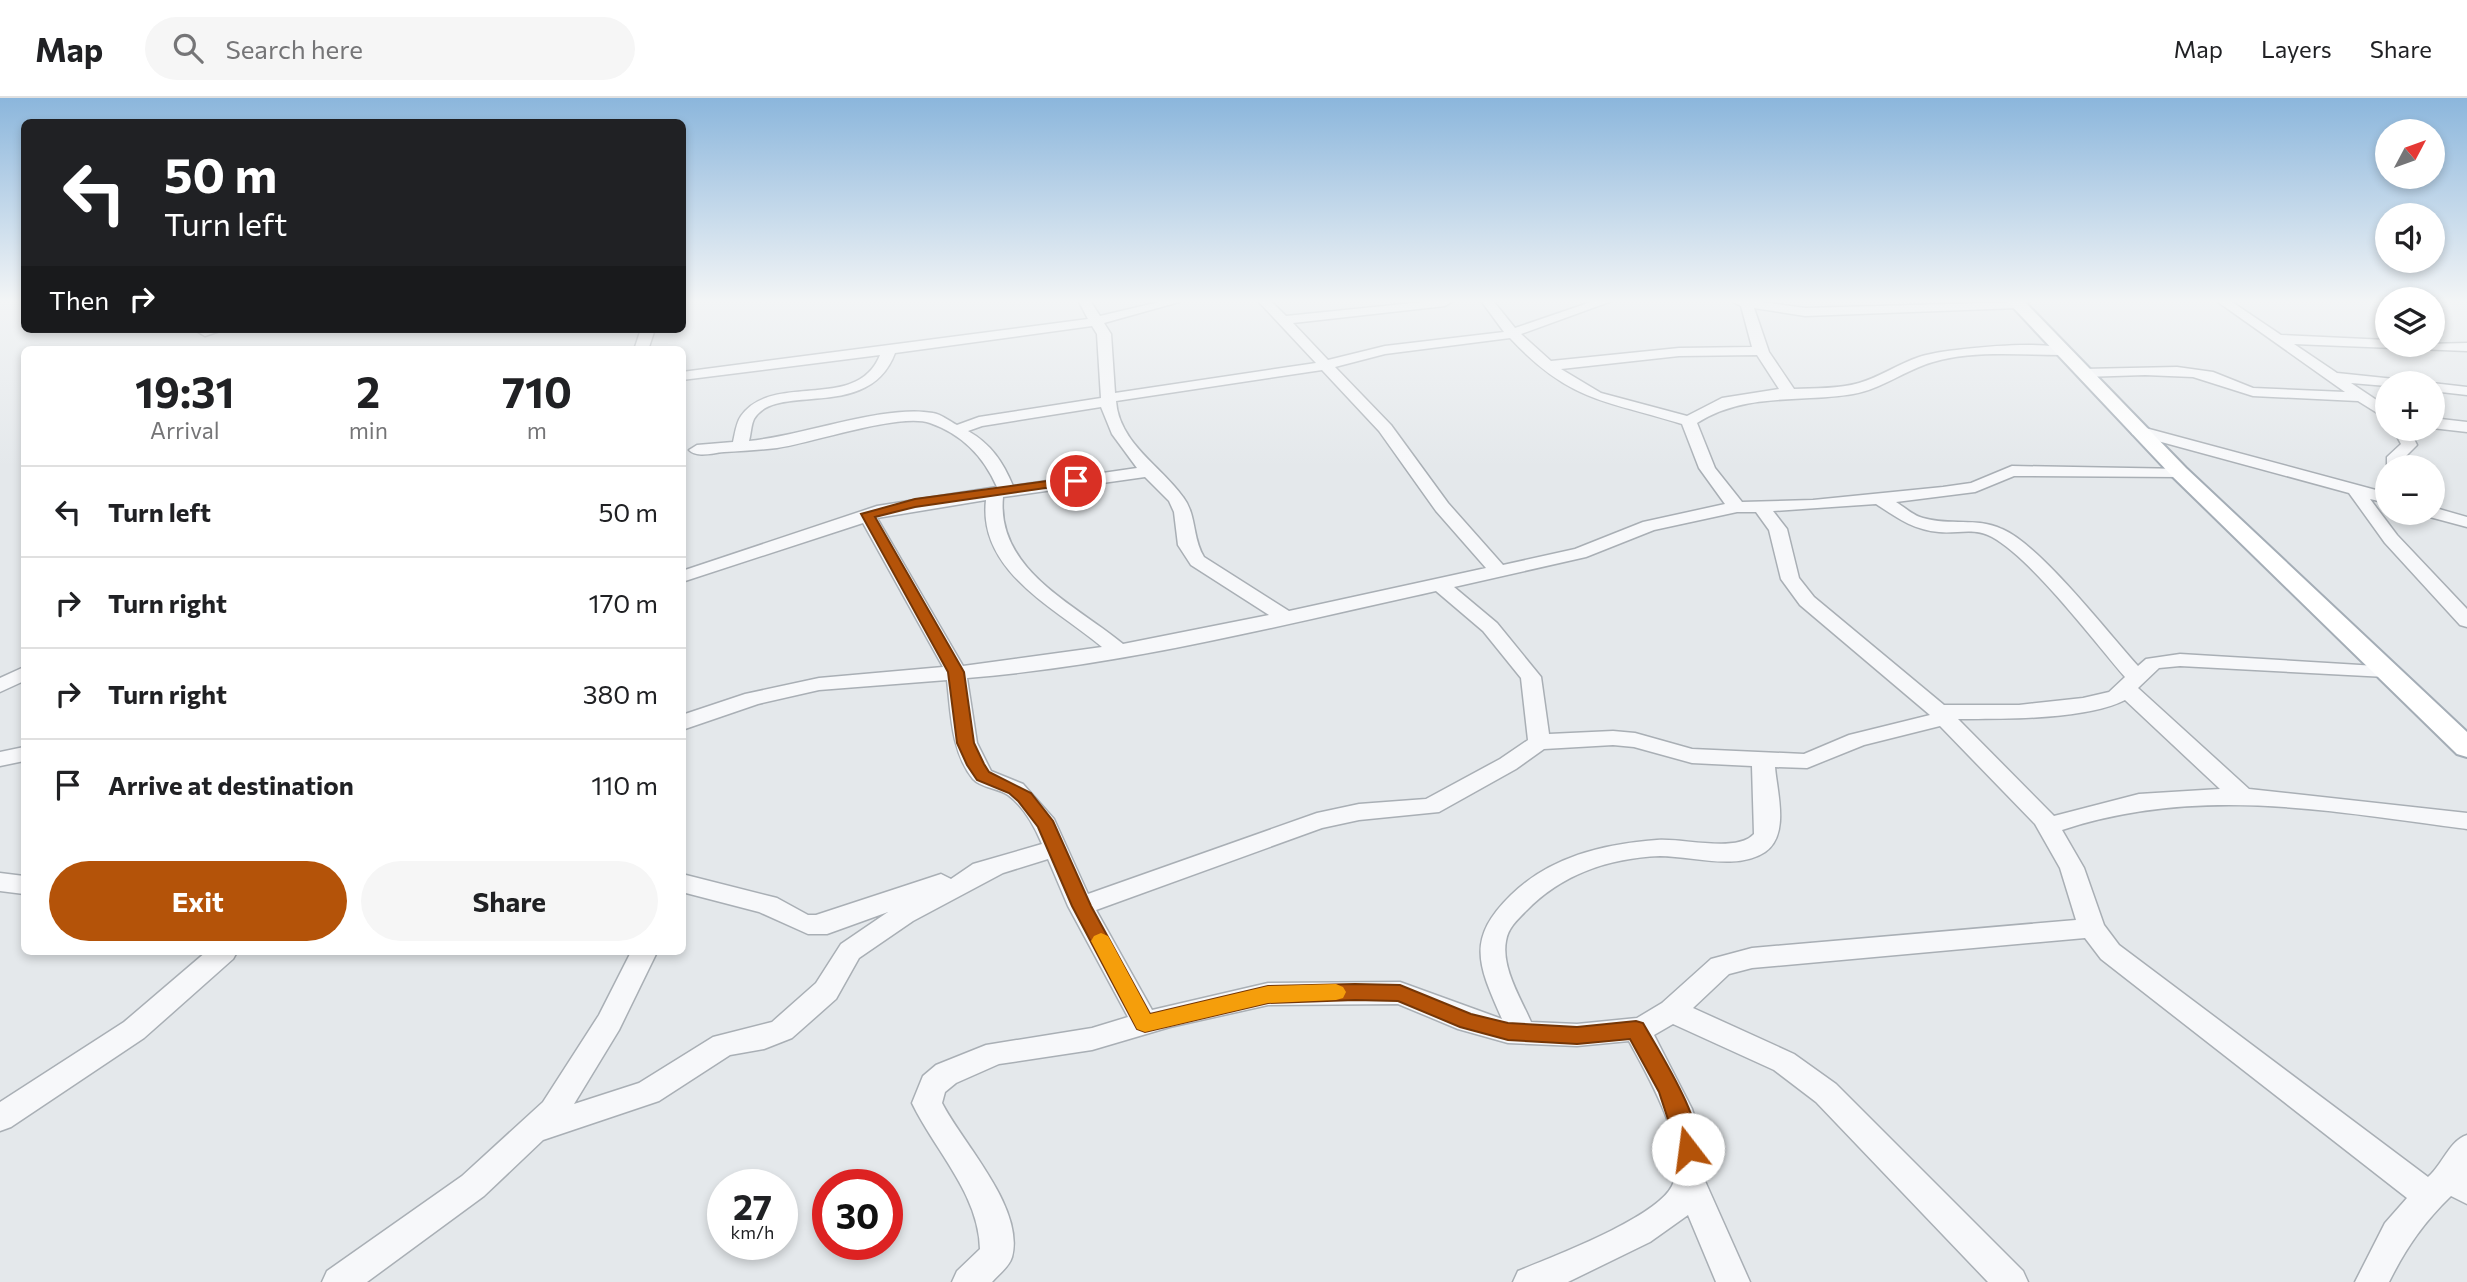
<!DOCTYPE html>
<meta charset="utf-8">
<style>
body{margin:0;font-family:Commissioner,sans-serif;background:#f6f6f6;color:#202124;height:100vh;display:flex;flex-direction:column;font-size:26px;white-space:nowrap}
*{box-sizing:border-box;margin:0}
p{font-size:23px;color:#757577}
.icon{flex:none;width:38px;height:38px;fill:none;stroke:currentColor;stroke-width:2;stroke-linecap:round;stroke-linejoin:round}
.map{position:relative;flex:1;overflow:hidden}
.details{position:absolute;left:21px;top:248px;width:665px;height:609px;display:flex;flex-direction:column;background:#fff;border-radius:10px;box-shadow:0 4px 10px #0003}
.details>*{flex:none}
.guide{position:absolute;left:21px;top:21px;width:665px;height:214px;border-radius:10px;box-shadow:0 4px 10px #0003;background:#202124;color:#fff;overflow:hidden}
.needle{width:46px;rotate:49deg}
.controls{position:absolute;left:2375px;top:21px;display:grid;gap:14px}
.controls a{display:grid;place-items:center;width:70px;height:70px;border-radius:50%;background:#fff;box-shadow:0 4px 10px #0003;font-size:35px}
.speed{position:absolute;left:707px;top:1071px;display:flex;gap:14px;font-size:35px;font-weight:700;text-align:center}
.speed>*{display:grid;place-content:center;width:91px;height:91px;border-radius:50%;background:#fff;box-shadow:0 4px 10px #0003;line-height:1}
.speed small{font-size:18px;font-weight:400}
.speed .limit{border:10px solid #d22;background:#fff;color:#111}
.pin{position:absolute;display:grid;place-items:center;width:60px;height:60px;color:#fff;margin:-30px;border:4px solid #fff;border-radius:50%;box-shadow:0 2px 7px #0007}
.me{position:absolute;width:77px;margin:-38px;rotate:345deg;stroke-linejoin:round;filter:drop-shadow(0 0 5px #0008)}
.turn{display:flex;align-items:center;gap:24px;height:147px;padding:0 28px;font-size:32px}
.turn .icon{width:91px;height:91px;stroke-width:2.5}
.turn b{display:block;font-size:49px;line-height:60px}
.then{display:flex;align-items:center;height:66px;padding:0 28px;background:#0003;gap:14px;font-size:26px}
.eta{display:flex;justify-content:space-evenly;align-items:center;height:119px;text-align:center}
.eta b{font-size:42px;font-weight:700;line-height:49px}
.button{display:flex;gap:14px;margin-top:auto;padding:14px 28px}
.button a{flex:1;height:80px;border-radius:42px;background:#b45309;color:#fff;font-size:28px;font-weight:700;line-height:80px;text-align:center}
.button a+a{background:#f6f6f6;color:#202124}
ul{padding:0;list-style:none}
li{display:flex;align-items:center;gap:21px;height:91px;padding:0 28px;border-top:2px solid #e0e0e0}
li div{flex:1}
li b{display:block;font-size:26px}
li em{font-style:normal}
header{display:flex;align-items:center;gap:42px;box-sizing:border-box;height:98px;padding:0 35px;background:#fff;border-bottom:2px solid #e0e0e0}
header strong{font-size:33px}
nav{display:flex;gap:38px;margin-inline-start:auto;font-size:24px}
.search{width:490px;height:63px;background:#f6f6f6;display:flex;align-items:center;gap:18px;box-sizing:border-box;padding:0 24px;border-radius:38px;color:#757577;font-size:26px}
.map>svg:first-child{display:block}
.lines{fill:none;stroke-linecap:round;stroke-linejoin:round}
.minor-casing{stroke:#a9afb5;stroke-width:3}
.major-casing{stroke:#a4adb6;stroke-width:4}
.minor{fill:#f7f8fa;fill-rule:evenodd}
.major{fill:#fff;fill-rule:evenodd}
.route{fill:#b45309;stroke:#753606;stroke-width:2}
.slow{fill:#f59e0b}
</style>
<header>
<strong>Map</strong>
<div class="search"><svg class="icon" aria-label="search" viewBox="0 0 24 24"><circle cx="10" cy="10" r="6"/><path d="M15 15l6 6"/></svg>Search here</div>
<nav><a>Map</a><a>Layers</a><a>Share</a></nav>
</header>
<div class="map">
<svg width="2467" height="1184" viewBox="0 0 2467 1184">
<rect width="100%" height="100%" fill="#e4e8eb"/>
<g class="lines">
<g class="minor-casing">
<path id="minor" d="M1079,204h12l9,14 59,-14h20l-75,21 7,11 4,59 201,-30 -57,-61h13l14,14 137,-14h28l-6,4 -152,17 35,37 57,-14 119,-14 -22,-30h12l21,26 76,-26h18l-88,32 30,27 128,-13 73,-1 -11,-41 -8,-4h29l43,6 218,-6v5l-5,1 -213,8 -51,-8 15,44 25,37c21,-1 45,0 65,-6 21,-6 39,-19 60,-26 22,-8 134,-19 149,-6l-7,4c-42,0 -88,-5 -128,7 -28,8 -51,27 -80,32 -54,9 -107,-2 -156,29l18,45 27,34 71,-2 130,-13 28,-4 41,-17 173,3 2,3 -8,5 -165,-1 -39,16 -79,10c8,5 18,14 27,16 27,8 53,-1 79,11 38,16 105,103 136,137l8,-7 34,-5 213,13 3,4 -10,6 -206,-11 -21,2 -21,20 111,101 218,24v16c-139,-18 -268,-44 -405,1l22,38 20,57 15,20 309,232c15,-13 21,-36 39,-42v69l-16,-8c-27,26 -45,52 -62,86h-34l30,-59 22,-25 -306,-239 -16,-21 -333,30 -23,6 -36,34 101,46 42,30 187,187 5,11h-40l-172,-180 -42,-32 -101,-46 -19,11 38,74 14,45 -1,27 45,101h-34l-28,-67 -38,27 -82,40h-55l5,-11c34,-14 138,-53 154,-85 19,-38 -25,-111 -43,-145l-52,5 -69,-3 -50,-14 -60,-25 -130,1 -98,22 -78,23 -93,14 -43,19 -11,9 -3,11c21,41 83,105 70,154 -3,10 -13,17 -20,25h-40l5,-11 23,-22c-1,-55 -45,-98 -68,-146l11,-27 13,-11 50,-20 106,-17 36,-11 -60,-111 -20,-47 -45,14 -90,48 -54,37 -23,41 -44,39 -28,11 -34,6 -71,46 -116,39 -59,56 -117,86h-45l5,-11 135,-95 81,-74 56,-87 32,-63h26l-38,78 -45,74 65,-21 74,-46 59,-15 44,-39 25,-39 47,-32 -61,22h-19l-49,-22 -77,-20v-18l95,24 31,17h8l125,-41 10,5 22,-15 69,-20c-7,-17 -19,-38 -34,-49 -10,-7 -27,-7 -35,-16 -22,-27 -22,-66 -26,-99l-128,10 -61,14 -76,26v-15l63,-21 74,-16 124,-11 -80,-144 -181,59v-11l195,-65 120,-19c-13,-30 -35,-53 -67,-64 -29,-11 -118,20 -153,25 -18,2 -35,3 -53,4 -11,1 -27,6 -35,-2l8,-5 36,-3c2,-8 3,-19 8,-26 32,-45 116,-3 139,-61l-198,25v-8l406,-53zM1092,228l5,8 4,64 -122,19 -22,8c-8,-4 -16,-11 -24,-12 -48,-9 -131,23 -184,28 2,-7 2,-16 5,-22 22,-38 115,4 141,-66zM1510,240c60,64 95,62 172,86l17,44 26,36 -82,18 -68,27 -72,16 -55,-62 -57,-78 -56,-58 50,-13zM1757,257l22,34 -57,9 -35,18 -86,-23 -40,-24 118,-13zM1322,272l57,61 57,80 50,57 -197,43 -85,-54c-12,-19 -7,-42 -21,-60 -22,-31 -64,-54 -67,-96zM1101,309l11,27 25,34 -124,18c-10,-24 -22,-42 -45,-55l14,-5zM1145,379l24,24 5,11 4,33 13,20 78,50 -146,29c-48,-40 -127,-74 -120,-147zM986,402c-8,72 70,108 116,147l-139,19 -86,-148zM1876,406c20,13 37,26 63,28 18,2 35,-5 53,5 40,22 101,103 133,140l-16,15 -26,6 -64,7h-75l-130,-108 -15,-19 -12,-49 -14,-18zM1737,414h19l13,18 12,49 19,26 130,110 -81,20 -45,19 -112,-5 -57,-16 -22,-2 -64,3 -8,-57 -44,-54 -43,-36 132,-30 68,-27zM1436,493l47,40 38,47 7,62 -28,19 -74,40 -67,5 -42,9 -229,81 -34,-75 -31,-35 -32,-13 -14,-28 -10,-65c158,-13 315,-53 469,-87zM2125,602l95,89 -81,5 -85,22 -96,-97c44,0 128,1 167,-19zM1940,628l95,98 25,44 16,52 -324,28 -41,11 -49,44 -25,15 -60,6 -46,-2c-10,-23 -30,-55 -25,-81 2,-13 11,-21 20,-30 36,-37 83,-53 134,-55 31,0 77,15 105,-4 25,-17 12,-60 10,-85l32,1 57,-23zM1613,647l21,2 58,16 60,3 2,68c-17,19 -71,4 -97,6 -54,4 -107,17 -146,55 -46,45 -32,71 -9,124l-102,-37 -132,1 -116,27 -56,-100 226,-82 37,-8 80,-8 77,-43 28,-20z
M2218,204h14l49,33 106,5v5l80,-2v8l-173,-7 43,29 67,7 2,3h-19v3l-36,-3 36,24v12l-29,-18 -105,-5 -60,-19 -48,-2 -62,2 -7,-4 7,-4 94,-2 36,5 40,16 92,4z
M201,231h25l-21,7 -7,-4z
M641,231h14l-7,21h-14z
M2429,285h3l35,4v8l-35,-4v-8z
M2432,320l35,4v10l-35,-4z
M2138,328l249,67v10l-17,-4 27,36 70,74v18l-7,-2 -75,-82 -36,-50 -217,-59v-6z
M2393,331h16l8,16 -14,14 -2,8h-14v3v-13l14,-13z
M2432,409l35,10v10l-41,-11 -2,-3h8z
M24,569v14l-24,11v-14z
M24,649v14l-24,5v-14z
M0,775l24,3v18l-24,-3z
M206,854h31l-4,7 -89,79 -133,89 -11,4v-29l124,-80z"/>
</g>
<g class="major-casing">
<path id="major" d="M2008,204h17l161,166 281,264v25l-10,-3 -285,-278z"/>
</g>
<use href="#minor" class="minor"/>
<use href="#major" class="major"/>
</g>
<linearGradient id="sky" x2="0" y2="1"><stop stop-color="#8bb6dc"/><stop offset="0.55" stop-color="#f3f5f6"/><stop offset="1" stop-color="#f3f5f6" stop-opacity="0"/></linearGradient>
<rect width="2467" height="369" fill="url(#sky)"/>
<path class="route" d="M1076,379l6,4 -2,2 -165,24 -40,10 89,155 10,71 10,21 5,8 42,21 22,28 38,85 59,108 118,-28 87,-2 45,1 71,29 37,9 69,4 59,-6 7,2c15,27 66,105 53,133l-8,3 -8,-3 -21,-64 -29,-53 -53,5 -69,-4 -48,-13 -62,-26 -43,-1 -87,3 -123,29 -8,-3 -65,-123 -34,-79 -20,-26 -9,-8 -32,-13 -10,-15 -10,-22 -9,-71 -87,-158 54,-15z"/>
<path class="slow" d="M1101,835l7,3 42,78 118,-28 68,-2 7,3 3,5 -3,6 -7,2 -68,3 -123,29 -8,-3 -46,-88 3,-5z"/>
</svg>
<div class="controls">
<a><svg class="needle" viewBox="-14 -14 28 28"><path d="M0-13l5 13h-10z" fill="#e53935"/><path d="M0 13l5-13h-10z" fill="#757577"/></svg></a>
<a><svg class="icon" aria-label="sound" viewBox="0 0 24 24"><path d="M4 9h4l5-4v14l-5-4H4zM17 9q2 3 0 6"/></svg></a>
<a><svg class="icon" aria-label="layers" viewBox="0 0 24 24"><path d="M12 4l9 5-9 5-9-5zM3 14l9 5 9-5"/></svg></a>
<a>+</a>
<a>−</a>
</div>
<div class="speed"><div>27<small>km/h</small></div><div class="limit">30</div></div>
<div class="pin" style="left:1076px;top:383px;background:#d93025"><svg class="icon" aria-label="arrive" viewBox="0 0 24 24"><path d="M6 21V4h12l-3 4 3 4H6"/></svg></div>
<svg class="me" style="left:1688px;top:1051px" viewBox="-20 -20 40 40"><circle r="19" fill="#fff"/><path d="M0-13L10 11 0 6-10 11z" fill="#b45309"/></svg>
<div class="guide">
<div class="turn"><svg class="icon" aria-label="left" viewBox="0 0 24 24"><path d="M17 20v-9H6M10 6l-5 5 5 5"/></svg><div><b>50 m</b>Turn left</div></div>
<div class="then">Then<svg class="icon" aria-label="right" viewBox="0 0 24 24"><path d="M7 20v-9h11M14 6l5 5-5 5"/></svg></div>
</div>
<section class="details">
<div class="eta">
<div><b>19:31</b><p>Arrival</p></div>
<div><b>2</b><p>min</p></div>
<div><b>710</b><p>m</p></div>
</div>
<ul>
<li><svg class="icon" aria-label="left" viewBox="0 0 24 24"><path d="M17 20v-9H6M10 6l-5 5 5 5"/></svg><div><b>Turn left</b></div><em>50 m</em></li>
<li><svg class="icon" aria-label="right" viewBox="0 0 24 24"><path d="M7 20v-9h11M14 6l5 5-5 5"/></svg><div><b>Turn right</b></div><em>170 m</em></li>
<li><svg class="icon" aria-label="right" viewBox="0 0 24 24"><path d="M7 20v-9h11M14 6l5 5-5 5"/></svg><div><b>Turn right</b></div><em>380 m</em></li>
<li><svg class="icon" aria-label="arrive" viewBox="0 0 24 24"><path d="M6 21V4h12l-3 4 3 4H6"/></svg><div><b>Arrive at destination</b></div><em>110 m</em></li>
</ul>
<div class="button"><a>Exit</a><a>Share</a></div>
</section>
</div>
